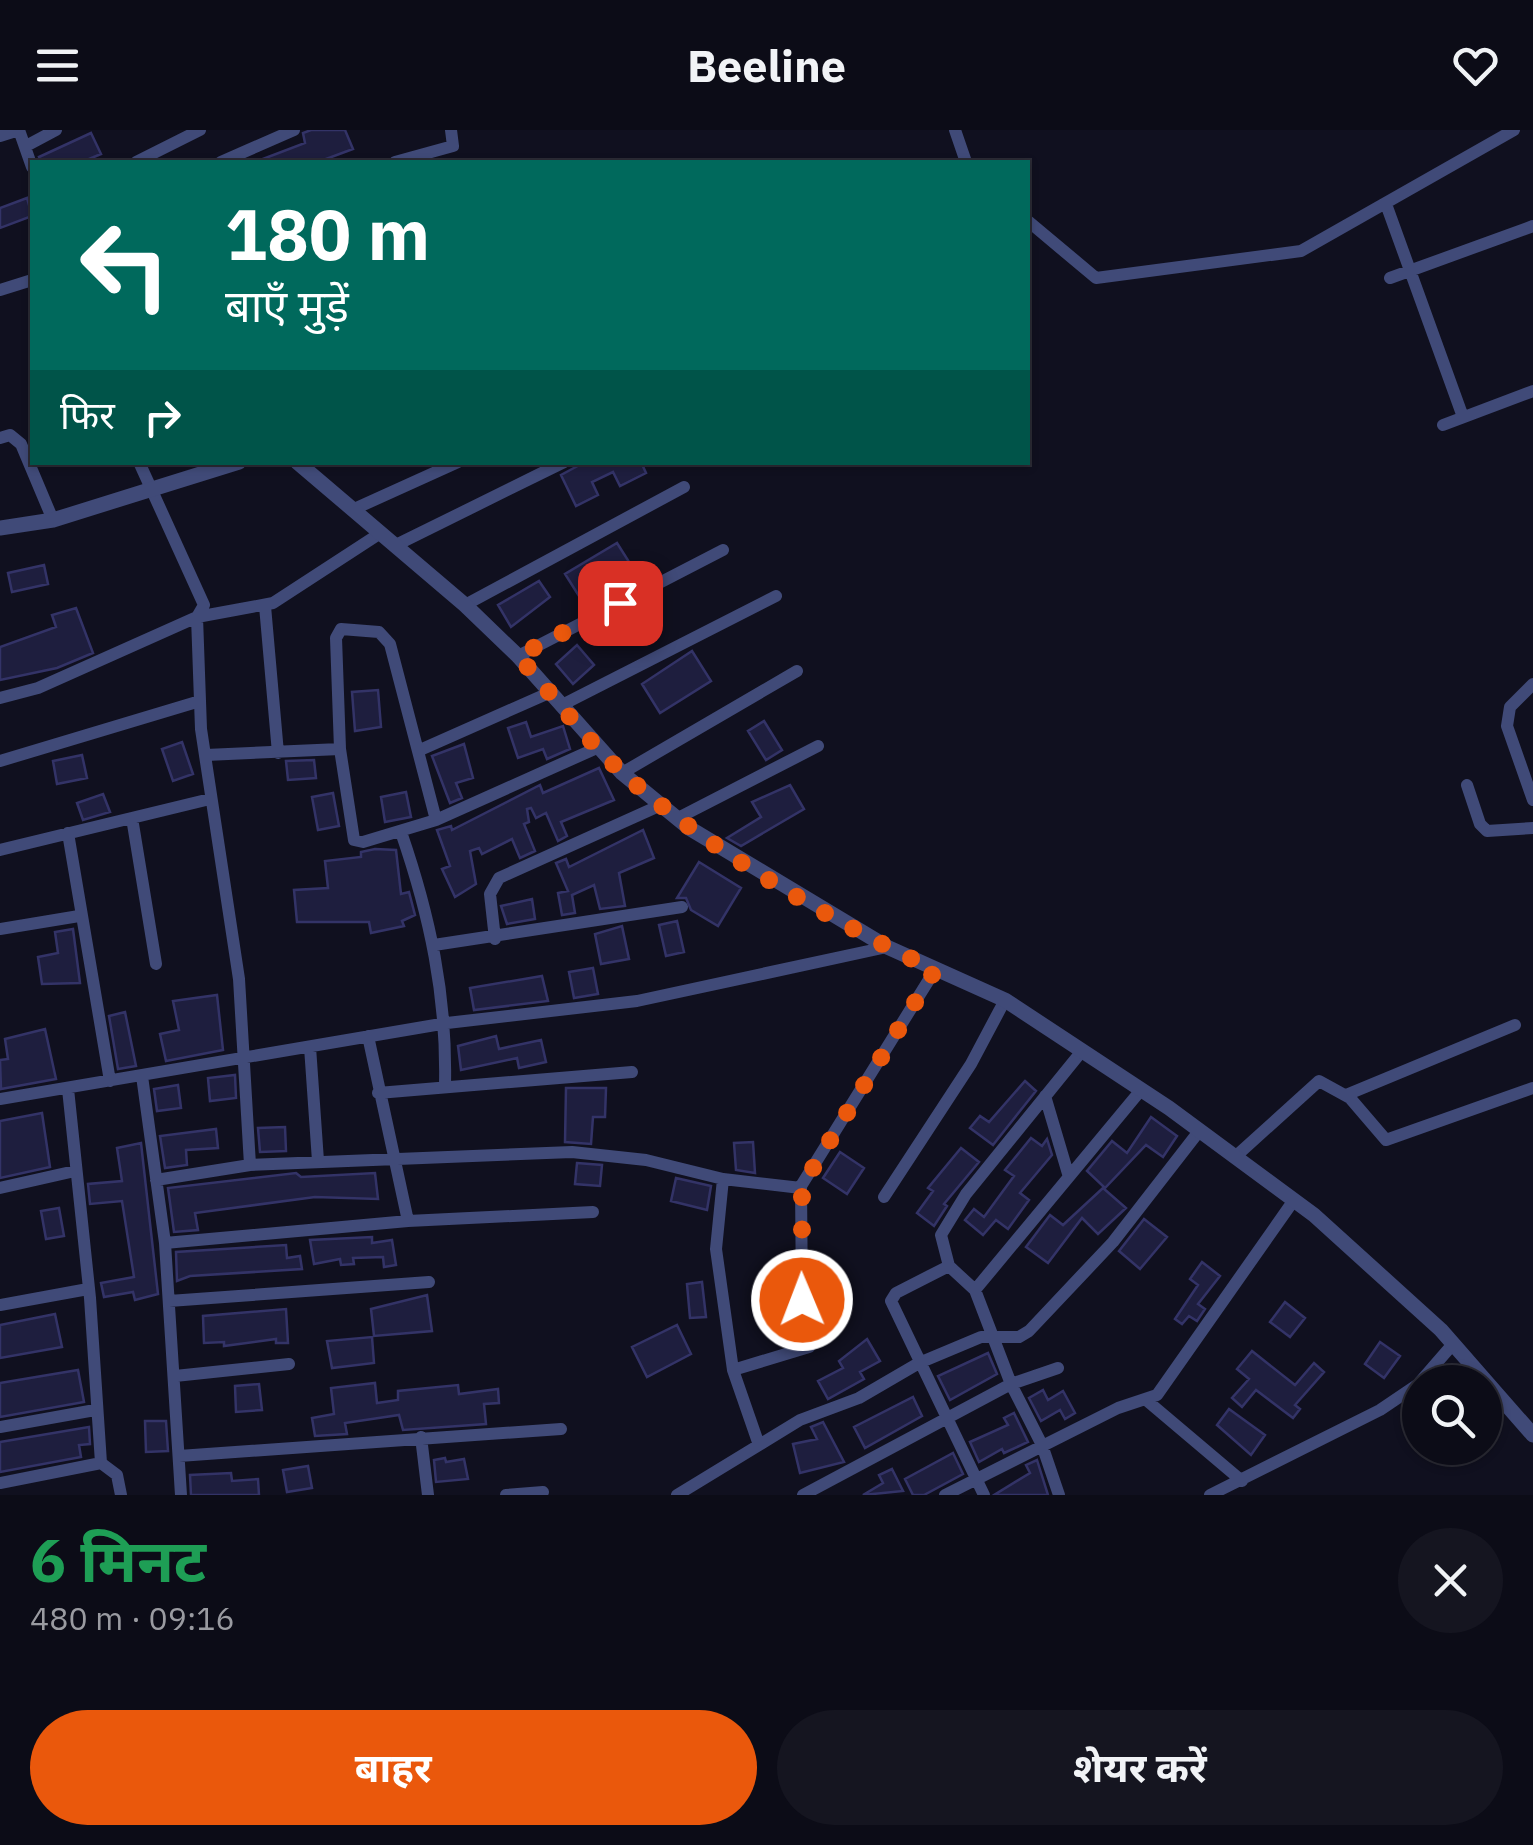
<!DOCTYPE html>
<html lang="hi">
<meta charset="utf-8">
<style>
body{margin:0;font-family:"IBM Plex Sans","Noto Sans Devanagari",sans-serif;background:#151520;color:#f1f3f6;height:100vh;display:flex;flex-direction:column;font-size:38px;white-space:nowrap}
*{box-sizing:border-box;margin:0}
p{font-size:32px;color:#9a9ba1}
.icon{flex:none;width:55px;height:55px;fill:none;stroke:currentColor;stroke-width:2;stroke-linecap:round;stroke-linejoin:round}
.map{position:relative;height:1365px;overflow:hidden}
.side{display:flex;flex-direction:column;background:#0c0c17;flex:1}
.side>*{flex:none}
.guide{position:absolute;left:30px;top:30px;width:1000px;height:305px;border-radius:0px;box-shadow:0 2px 8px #0004,0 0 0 2px #2c2c36;background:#00695c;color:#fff;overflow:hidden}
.controls{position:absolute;left:1402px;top:1235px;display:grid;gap:20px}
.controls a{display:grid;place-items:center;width:100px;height:100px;border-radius:50%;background:#0c0c17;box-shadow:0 2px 8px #0004,0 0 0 2px #2c2c36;font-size:50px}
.pin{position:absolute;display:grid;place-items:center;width:85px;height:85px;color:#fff;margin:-42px;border-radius:20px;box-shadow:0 5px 15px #0006}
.me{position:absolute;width:110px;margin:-55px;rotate:359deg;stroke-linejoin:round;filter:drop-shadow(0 0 8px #0008)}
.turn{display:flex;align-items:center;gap:35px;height:210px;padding:0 30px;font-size:45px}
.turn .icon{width:130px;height:130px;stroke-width:2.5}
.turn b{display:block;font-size:70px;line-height:85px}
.then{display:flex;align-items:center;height:95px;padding:0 30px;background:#0003;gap:20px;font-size:38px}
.round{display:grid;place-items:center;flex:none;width:105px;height:105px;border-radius:52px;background:#151520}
.headline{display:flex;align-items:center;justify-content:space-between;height:170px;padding:0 30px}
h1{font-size:60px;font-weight:700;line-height:75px;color:#1e9e55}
.primary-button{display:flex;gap:20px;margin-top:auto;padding:20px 30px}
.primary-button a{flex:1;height:115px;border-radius:60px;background:#ea580c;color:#fff;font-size:40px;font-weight:700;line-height:115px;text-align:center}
.primary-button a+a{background:#151520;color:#f1f3f6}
header{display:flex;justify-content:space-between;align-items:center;height:130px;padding:0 30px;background:#0c0c17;font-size:45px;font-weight:700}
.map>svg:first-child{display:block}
.building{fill:#1e1e3e;stroke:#333367;stroke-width:2.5}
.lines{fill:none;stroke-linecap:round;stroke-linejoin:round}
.minor{stroke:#404a78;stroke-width:12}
.tertiary{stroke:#404a78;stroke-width:15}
.route{stroke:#ea580c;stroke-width:18;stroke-dasharray:0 32.4}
</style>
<header><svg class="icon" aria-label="menu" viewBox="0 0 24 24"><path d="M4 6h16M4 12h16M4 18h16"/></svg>Beeline<svg class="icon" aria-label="heart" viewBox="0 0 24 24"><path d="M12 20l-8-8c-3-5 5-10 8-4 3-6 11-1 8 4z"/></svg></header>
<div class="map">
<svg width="1533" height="1365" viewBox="0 0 1533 1365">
<rect width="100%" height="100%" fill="#10101f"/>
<path class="building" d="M311,0h34l8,19 -35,13h-63l50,-19 -2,-10z
M91,3l10,21 -19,8h-41l-2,-5z
M27,68l5,18 -32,12v-20z
M585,332h56l5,11 -26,13 -7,-14 -21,10 6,13 -22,11 -15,-31z
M617,413l14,22 -52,31 -14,-22z
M44,435l4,19 -36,8 -4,-19z
M539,451l11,16 -39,30 -13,-22z
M76,478l17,45 -36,15 -57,12v-33l56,-20 -4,-12z
M577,515l17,20 -21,19 -17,-20z
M692,521l19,30 -51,32 -18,-29z
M378,560l3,37 -26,4 -3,-39z
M764,591l18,29 -16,10 -18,-29z
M526,592l5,15 32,-11 7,23 -23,10 -4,-10 -25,9 -10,-30z
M182,612l11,32 -20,7 -11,-32z
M464,614l9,34 -17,5 6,15 -12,5 -18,-47z
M82,625l5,23 -30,6 -4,-23z
M314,630l2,18 -28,2 -2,-19z
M599,638l15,32 -53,22 6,14 -9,5 -12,-28 -10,5 -5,-10 -4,1 2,13 -5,2 11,27 -15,7 -8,-19 -30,15 -3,-6 -9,3 6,33 -21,13 -13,-28 8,-3 -13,-36 14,-4 1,4 88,-45 3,8z
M790,655l14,24 -63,37 -14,-8 34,-21 -9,-15z
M406,662l5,25 -26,5 -4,-25z
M333,663l6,33 -21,4 -6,-33z
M103,664l7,18 -27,8 -6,-17z
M643,700l11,28 -35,15 6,33 -25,3 -6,-24 -22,10 3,18 -13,2 -4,-22 10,-2 -12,-28 10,-4 3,8z
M375,719l21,1 5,44 8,-2 6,23 -13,6 2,5 -33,7 -2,-11h-72l-3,-32 34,-2 -3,-27 36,-4v-5z
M699,732l42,26 -23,38 -27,-16 -5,-12h-9z
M532,769l3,20 -28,5 -6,-18z
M677,791l7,31 -18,4 -7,-31z
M622,796l7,33 -28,5 -6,-30z
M73,799l7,54 -38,1 -4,-27 20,-4 -3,-21z
M593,838l5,26 -24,4 -5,-26z
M542,846l6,25 -74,9 -4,-22z
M217,865l6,55 -57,11 -6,-27 19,-4 -6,-29z
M125,882l11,54 -18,3 -9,-53z
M45,899l11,50 -55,10 -1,-29 8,-1 -3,-20z
M496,906l3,13 42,-9 5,22 -27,6 -2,-10 -56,12 -3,-24z
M235,945l1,23 -26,3 -2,-23z
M1025,951l11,10 -43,54 -23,-17 10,-12 9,6z
M178,955l3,23 -24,3 -3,-22z
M566,958h40l-1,29h-12l-2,27 -26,-2z
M42,983l8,54 -50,11v-57z
M1151,987l26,19 -14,21 -17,-12 -41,43 -18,-17 25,-30 15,12z
M285,997l1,24 -26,1 -2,-24z
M216,999l2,19 -32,2 1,15 -22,3 -5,-32z
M1031,1008l11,8 5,-7 5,16 -32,38 9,7 -21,29 -12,-9 -13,15 -18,-15 9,-11 10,8 30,-41 -9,-6z
M753,1012l2,31 -19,-3 -2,-27z
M141,1013l17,151 -23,6 -2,-8 -29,5 -3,-14 33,-6 -12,-76 -32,3 -2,-20 34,-3 -5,-33z
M961,1018l18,14 -35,42 3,2 -13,20 -17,-13 16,-22 -5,-3z
M840,1022l24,16 -17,26 -24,-16z
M577,1033l25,2 -2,21 -25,-2z
M296,1043l5,4 74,-4 3,26 -63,-2 -120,16 3,17 -24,2 -6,-44z
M676,1048l35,8 -4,24 -36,-9z
M1103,1058l23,20 -28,26 -16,-16 -34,45 -22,-16 24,-32 13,10z
M59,1078l5,28 -18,3 -5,-28z
M1144,1089l23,18 -27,32 -21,-18z
M372,1107v6l20,-3 4,25 -12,2 -1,-10 -30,1 1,6 -13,1 -1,-6 -26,5 -4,-24z
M286,1115l1,13 13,-2 2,13 -112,7 -13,5 -1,-29z
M1202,1132l18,14 -22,28 7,5 -8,12 -8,-5 -7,8 -7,-5 23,-34 -8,-6z
M702,1152l4,35 -16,1 -3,-34z
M427,1165l5,36 -58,5 -3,-27z
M1285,1172l20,16 -15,19 -20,-15z
M286,1179l2,34h-12v-4l-52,7v-4l-20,1 -1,-27z
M55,1184l7,33 -62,11v-33z
M677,1195l14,29 -44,23 -15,-30z
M372,1207l2,26 -42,5 -5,-27z
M867,1209l13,22 -20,11 4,7 -36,20 -10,-18 25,-13 -4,-7z
M1380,1212l20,14 -16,22 -19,-14z
M1252,1221l43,34 19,-22 10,9 -29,33 5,4 -7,9 -37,-28 -14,17 -10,-9 17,-19 -12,-10z
M988,1223l9,21 -47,26 -12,-24z
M78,1240l6,32 -84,15v-34z
M375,1253l2,20 21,-3v-9l60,-6 1,9 39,-5 1,14 -15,1 2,20 -83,6 -4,-15 -54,8 2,11 -32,2 -3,-18 22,-4 -3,-26z
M259,1254l3,26 -26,2 -1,-26z
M1043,1260l5,10 15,-9 12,22 -10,6 -5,-9 -19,11 -12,-23z
M913,1267l9,19 -57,32 -11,-21z
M1229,1279l36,26 -14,20 -34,-30z
M1014,1283l14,29 -24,11 -2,-4 -23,13 -9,-20 38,-17 -4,-7z
M145,1291h21l2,30 -22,1z
M823,1292l21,40 -44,11 -7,-29 24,-5 -6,-12z
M89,1297l1,17 -11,1 2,12 -81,15v-30z
M953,1323l10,21 -39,21h-11l-8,-16z
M445,1328l1,4 18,-3 4,20 -32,3 -2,-22z
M1037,1330l11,35h-54l36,-22 -4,-8z
M308,1336l4,22 -25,4 -4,-22z
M892,1339l11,22 -40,4 20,-12 -4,-8z
M231,1343l1,8 26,-2 1,16h-68l-1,-20z"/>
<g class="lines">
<path class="minor" d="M19,0l13,37
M955,0l11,32
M0,6l19,-6
M26,16l30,-16
M136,32l64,-32
M221,32l73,-32
M395,32l58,-16 -2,-16
M1386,74l77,213
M1028,91l68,57 205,-27 213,-121
M1390,148l143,-52
M0,160l32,-10
M1443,295l90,-34
M0,308l10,-3 11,9 32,76
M139,332l65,143 -7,12 4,112 38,250 11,186
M352,380l106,-48
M396,415l168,-83
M465,475l219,-118
M265,476l13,147
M518,526l205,-106
M1533,554l-23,23 -3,19 26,74
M0,568l38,-10 159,-71 76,-14 106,-69
M562,575l214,-109
M420,620l131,-58
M206,625l134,-6
M0,631l200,-60
M622,643l175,-102
M1467,655l13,39 7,7 46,-3
M132,688l24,146
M678,688l140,-72
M436,690l-46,-176 -11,-12 -38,-3 -5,9 4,111 14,91 9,2 73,-22 163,-73
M401,702c29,84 46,164 44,253
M68,703l42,248
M0,720l210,-51
M0,799l79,-13
M495,809l-5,-45 9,-16 162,-73
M434,815l248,-38
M368,906l40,185
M310,917l8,114
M142,946l23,167 16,252
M68,959l22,209 11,165
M378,963l254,-21
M1346,965l169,-70
M1045,966l24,81
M0,969l447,-76 190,-22 250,-54
M1235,1027l84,-76 31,17 36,42 147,-52
M723,1049l-7,70 17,121 26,75
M156,1050l94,-15 322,-13 74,8 77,19 78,9
M0,1058l75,-17
M884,1067l87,-133 34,-64
M165,1113l243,-22 185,-9
M949,1136l-53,27 -5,8 93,194
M975,1160l166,-200
M169,1171l260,-19
M0,1175l88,-16
M733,1240l76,-23 -7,-47 -1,-114 134,-216
M175,1246l114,-12
M1420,1252l33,-38
M1145,1269l97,82
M0,1297l95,-17
M421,1307l7,58
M179,1326l382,-27
M0,1353l101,-20 16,12 4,20
M506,1365l37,-3
M677,1365l123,-75 59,-22 60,-35 62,-26h38l10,-6 84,-89 87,-112
M803,1365l208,-111 47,-16
M945,1365l173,-87 39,-13 137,-195
M1059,1365l-17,-50 -31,-61 -36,-94 -26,-24 -8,-31 25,-41 116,-143
M1210,1365l170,-85 40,-27"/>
<path class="tertiary" d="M297,332l168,143 53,51 104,117 67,55 198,119 118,53 164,108 145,107 127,115 92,105
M0,398l53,-8 186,-58"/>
</g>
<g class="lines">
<path class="route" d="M620,473l-102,53c35,39 68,84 107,119 85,76 207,146 310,195l-133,216v114"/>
</g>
</svg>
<div class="controls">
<a><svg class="icon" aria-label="search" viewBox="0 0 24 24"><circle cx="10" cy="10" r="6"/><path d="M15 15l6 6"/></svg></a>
</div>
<div class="pin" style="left:620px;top:473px;background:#d93025"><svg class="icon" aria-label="arrive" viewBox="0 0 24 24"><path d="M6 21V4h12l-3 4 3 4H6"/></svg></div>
<svg class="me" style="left:802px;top:1170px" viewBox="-20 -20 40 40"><circle r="17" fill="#ea580c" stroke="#fff" stroke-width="3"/><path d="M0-11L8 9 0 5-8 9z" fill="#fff"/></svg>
<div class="guide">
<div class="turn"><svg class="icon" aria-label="left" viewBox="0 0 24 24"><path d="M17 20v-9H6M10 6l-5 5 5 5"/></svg><div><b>180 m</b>बाएँ मुड़ें</div></div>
<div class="then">फिर<svg class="icon" aria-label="right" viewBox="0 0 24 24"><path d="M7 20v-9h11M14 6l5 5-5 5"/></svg></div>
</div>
</div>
<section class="side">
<div class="headline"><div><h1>6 मिनट</h1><p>480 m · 09:16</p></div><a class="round"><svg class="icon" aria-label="close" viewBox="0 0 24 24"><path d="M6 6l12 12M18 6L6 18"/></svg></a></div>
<div class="primary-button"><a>बाहर</a><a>शेयर करें</a></div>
</section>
